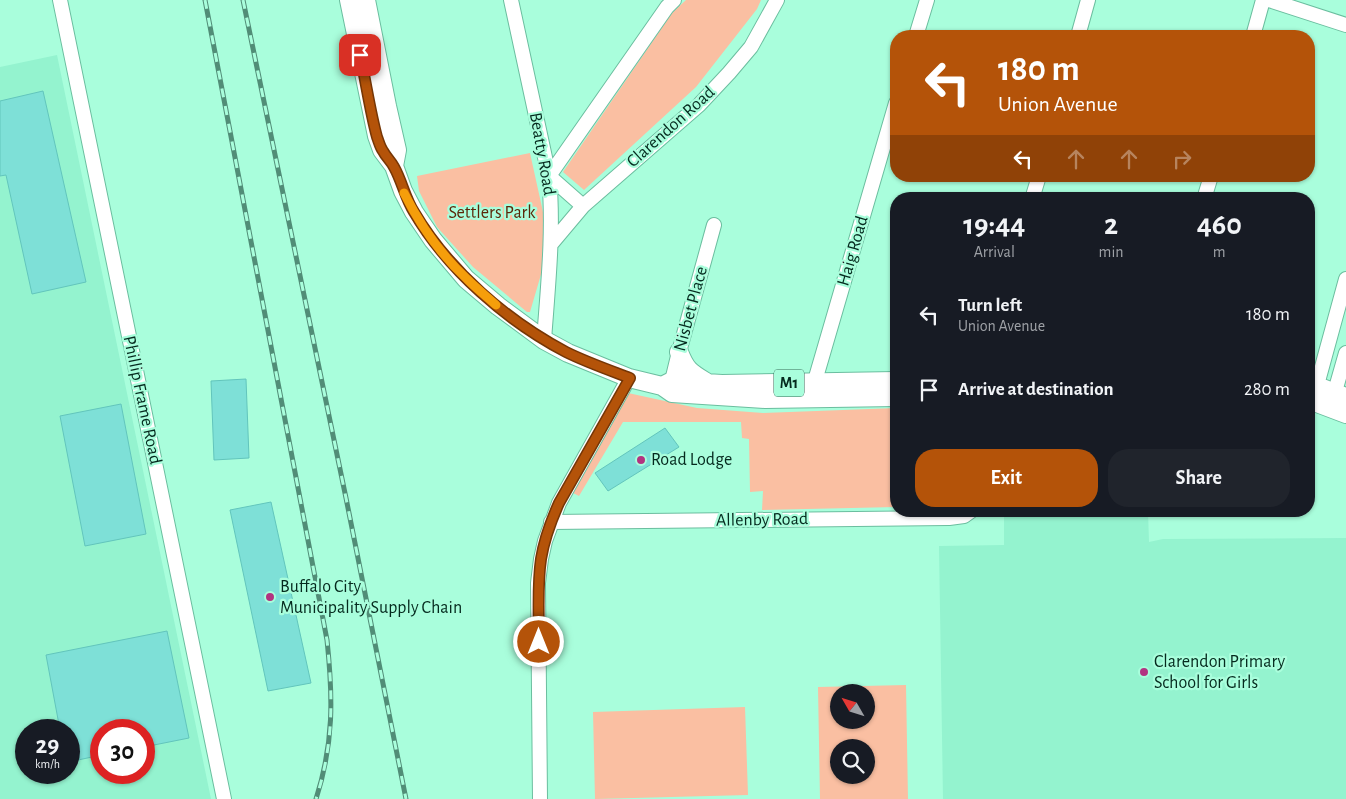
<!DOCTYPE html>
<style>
body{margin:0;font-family:"Alegreya Sans",sans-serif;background:#20242c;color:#f1f3f6;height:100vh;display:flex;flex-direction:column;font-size:19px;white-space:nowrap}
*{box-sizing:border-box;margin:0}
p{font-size:16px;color:#9ea1a6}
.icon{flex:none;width:28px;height:28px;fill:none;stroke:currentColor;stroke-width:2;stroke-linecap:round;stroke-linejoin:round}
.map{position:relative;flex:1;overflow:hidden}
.panel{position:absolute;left:890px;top:192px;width:425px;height:325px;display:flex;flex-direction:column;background:#171b24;border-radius:20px;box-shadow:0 1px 4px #0004}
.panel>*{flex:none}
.hud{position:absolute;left:890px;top:30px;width:425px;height:152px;border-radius:20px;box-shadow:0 1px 4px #0004;background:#b45309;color:#fff;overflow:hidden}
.needle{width:32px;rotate:309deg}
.fabs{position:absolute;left:830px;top:684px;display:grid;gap:10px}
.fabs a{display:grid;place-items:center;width:45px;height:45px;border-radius:50%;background:#171b24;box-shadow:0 1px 4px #0004;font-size:25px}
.speed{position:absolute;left:15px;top:719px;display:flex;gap:10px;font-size:25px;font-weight:700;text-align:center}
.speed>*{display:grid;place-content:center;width:65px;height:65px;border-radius:50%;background:#171b24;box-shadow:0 1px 4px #0004;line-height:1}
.speed small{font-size:12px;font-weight:400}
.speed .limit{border:8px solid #d22;background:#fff;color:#111}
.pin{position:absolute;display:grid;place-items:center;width:42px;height:42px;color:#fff;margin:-21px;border-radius:10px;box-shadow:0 2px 8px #0006}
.me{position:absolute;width:55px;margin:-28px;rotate:0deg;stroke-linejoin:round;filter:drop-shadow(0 0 4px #0008)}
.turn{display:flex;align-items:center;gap:18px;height:105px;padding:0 25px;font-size:22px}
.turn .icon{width:65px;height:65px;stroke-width:2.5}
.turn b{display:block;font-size:35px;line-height:42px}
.lanes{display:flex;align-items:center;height:48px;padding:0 25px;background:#0003;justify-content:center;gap:25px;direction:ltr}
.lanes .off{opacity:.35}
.eta{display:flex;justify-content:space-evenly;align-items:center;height:85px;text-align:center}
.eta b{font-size:30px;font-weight:600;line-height:35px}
.action{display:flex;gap:10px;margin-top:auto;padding:10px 25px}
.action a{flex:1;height:58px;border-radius:20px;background:#b45309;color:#fff;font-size:20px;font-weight:600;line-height:58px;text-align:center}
.action a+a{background:#20242c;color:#f1f3f6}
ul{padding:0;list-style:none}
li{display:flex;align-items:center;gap:15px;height:75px;padding:0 25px}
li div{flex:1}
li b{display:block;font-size:19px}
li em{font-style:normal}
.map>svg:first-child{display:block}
.built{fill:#94f3cf;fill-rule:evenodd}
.green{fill:#fabfa2;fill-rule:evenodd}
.building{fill:#7ee0d7;stroke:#62c5bc}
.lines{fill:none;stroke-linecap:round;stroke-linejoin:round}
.minor-casing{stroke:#6bbe9f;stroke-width:16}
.major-casing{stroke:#6bbe9f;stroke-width:20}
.minor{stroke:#fff;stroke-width:14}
.major{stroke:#fff;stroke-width:18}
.rail-casing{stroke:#518d77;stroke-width:5}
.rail{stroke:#a9fedc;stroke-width:3;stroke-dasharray:9;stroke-linecap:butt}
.route-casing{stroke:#753606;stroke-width:12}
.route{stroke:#b45309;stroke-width:9}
.slow{stroke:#f59e0b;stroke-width:9}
.poi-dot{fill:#b23381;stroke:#a9fedc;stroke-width:2}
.labels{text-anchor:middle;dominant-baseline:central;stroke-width:4.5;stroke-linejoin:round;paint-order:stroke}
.shield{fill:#a9fedc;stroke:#366a57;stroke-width:1}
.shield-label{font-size:16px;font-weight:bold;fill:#052a1e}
.street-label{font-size:18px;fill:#052a1e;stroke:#a9fedc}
.park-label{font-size:18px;fill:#5c2809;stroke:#a9fedc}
.poi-label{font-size:18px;fill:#052a1e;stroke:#a9fedc;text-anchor:start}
</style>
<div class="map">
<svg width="1346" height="799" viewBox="0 0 1346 799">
<rect width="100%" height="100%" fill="#a9fedc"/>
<path class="built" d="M57,55l154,744h-211v-732zM26,730h43v42h-43zM101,730h43v42h-43z
M1004,511h144l1,31 14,-3 183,-1v261h-403l-4,-253 65,-1z"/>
<path class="green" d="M686,0h75l-4,9 -61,78 -112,103 -21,-18 109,-159z
M530,153l13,59v31l-1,28 -12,41h-3l-54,-45 -36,-40 -18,-36 -2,-15z
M628,393l69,15 66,5 133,-5v99l-134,3 1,-19 -13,1 -1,-53 -7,-1 -1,-16h-118l-44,74 -8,-4z
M906,685l2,114h-88l-2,-112zM866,692v28h-27v-28zM839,748h27v27h-27z
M745,707l3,88 -153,4 -2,-87z"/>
<path class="building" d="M43,91l43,191 -54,12 -26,-119 -6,1v-75z
M246,379l3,79 -35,2 -3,-79z
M121,404l25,130 -61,12 -25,-130z
M665,428l14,19 -71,44 -13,-18z
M271,502l40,181 -43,8 -38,-181z
M167,631l22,107 -45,9v-17h-43v25l-32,7v-32h-9l-14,-75z"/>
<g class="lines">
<g class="minor-casing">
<path id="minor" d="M60,0l164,799
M511,0l38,176c5,55 -1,109 -5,164
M1269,0l77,25
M916,36l11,-36
M1078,36l10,-36
M1253,36l10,-36
M1032,199l7,-23
M1204,199l7,-23
M583,206l-34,-30 118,-169 7,-7
M551,244l32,-38 116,-101 30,-32 22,-26 26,-47
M672,390v-9l7,-29 35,-127
M812,391l84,-288
M1314,396l32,-117
M1332,402l14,-49
M551,522l398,-4 15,-2 7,-5
M540,799l-2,-216 3,-24 4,-18 14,-38 70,-125"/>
</g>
<g class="major-casing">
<path id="major" d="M349,0l28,136 5,14 12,16 9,25 11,21 19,28 33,39 32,27 46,34 24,13 61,25 33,8 10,7 93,6 131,-2
M366,0l21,106 10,44 -3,16
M679,352c7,18 11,20 27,30
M1309,383l37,14
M662,386l10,-5 50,3 174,-3
M1309,400l37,14"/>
</g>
<use href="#minor" class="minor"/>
<use href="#major" class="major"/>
<g class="rail-casing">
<path id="rail" d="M205,0l122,640c6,57 7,103 -11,159
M243,0l103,498 60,301"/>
</g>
<use href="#rail" class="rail"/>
</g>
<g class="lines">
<g class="route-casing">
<path id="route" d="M360,55c6,27 10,56 17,82 2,5 3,10 6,14 3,6 8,10 11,16 8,14 11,31 20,45 34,58 93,109 152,140 20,10 43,18 64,26l-71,125c-8,18 -15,37 -18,56 -4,27 -2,55 -2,83"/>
</g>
<use href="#route" class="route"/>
<path class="slow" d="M404,193c16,32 37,62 63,86 9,9 19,17 29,26"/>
</g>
<g class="poi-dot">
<circle cx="641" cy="460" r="5"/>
<circle cx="270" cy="597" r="5"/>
<circle cx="1144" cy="672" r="5"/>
</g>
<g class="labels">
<rect class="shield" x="774" y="369.5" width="30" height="27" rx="4"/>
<g class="shield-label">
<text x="789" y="383">M1</text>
</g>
<g class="street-label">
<text transform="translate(671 127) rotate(-42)">Clarendon Road</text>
<text transform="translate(542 154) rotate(80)">Beatty Road</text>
<text transform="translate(853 251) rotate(-74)">Haig Road</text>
<text transform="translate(691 309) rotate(-75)">Nisbet Place</text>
<text transform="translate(142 400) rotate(78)">Phillip Frame Road</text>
<text transform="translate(762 520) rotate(-1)">Allenby Road</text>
</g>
<g class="park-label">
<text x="492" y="213">Settlers Park</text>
</g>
<g class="poi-label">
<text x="651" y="460">Road Lodge</text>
<text x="280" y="587">Buffalo City<tspan x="280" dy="21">Municipality Supply Chain</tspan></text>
<text x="1154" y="662">Clarendon Primary<tspan x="1154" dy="21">School for Girls</tspan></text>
</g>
</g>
</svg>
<div class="fabs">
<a><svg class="needle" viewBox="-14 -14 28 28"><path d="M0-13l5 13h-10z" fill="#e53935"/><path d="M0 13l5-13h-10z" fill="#9ea1a6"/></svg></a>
<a><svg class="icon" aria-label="search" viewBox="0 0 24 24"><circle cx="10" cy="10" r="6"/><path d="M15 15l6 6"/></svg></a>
</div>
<div class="speed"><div>29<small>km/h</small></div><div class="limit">30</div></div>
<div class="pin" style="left:360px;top:55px;background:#d93025"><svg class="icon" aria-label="arrive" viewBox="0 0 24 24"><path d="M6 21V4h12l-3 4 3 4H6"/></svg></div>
<svg class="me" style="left:539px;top:642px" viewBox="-20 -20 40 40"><circle r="17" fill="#b45309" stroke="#fff" stroke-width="3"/><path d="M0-11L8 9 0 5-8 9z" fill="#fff"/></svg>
<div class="hud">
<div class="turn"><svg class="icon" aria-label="left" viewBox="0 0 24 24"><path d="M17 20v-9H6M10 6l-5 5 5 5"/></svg><div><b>180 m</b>Union Avenue</div></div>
<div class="lanes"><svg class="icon" aria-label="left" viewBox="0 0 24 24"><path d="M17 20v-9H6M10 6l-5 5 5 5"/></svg><svg class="icon off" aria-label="ahead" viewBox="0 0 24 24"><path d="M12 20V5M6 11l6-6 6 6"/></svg><svg class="icon off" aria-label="ahead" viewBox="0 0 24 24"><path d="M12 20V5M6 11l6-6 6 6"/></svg><svg class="icon off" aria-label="right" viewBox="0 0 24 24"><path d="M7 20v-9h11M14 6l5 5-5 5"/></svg></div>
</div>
<section class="panel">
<div class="eta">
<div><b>19:44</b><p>Arrival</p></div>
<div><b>2</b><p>min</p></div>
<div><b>460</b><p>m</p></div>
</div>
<ul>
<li><svg class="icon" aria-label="left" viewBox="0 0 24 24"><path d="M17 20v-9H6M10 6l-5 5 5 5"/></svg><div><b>Turn left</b><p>Union Avenue</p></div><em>180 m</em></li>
<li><svg class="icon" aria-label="arrive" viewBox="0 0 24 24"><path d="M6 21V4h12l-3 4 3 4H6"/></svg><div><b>Arrive at destination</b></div><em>280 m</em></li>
</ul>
<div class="action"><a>Exit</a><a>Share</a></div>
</section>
</div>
